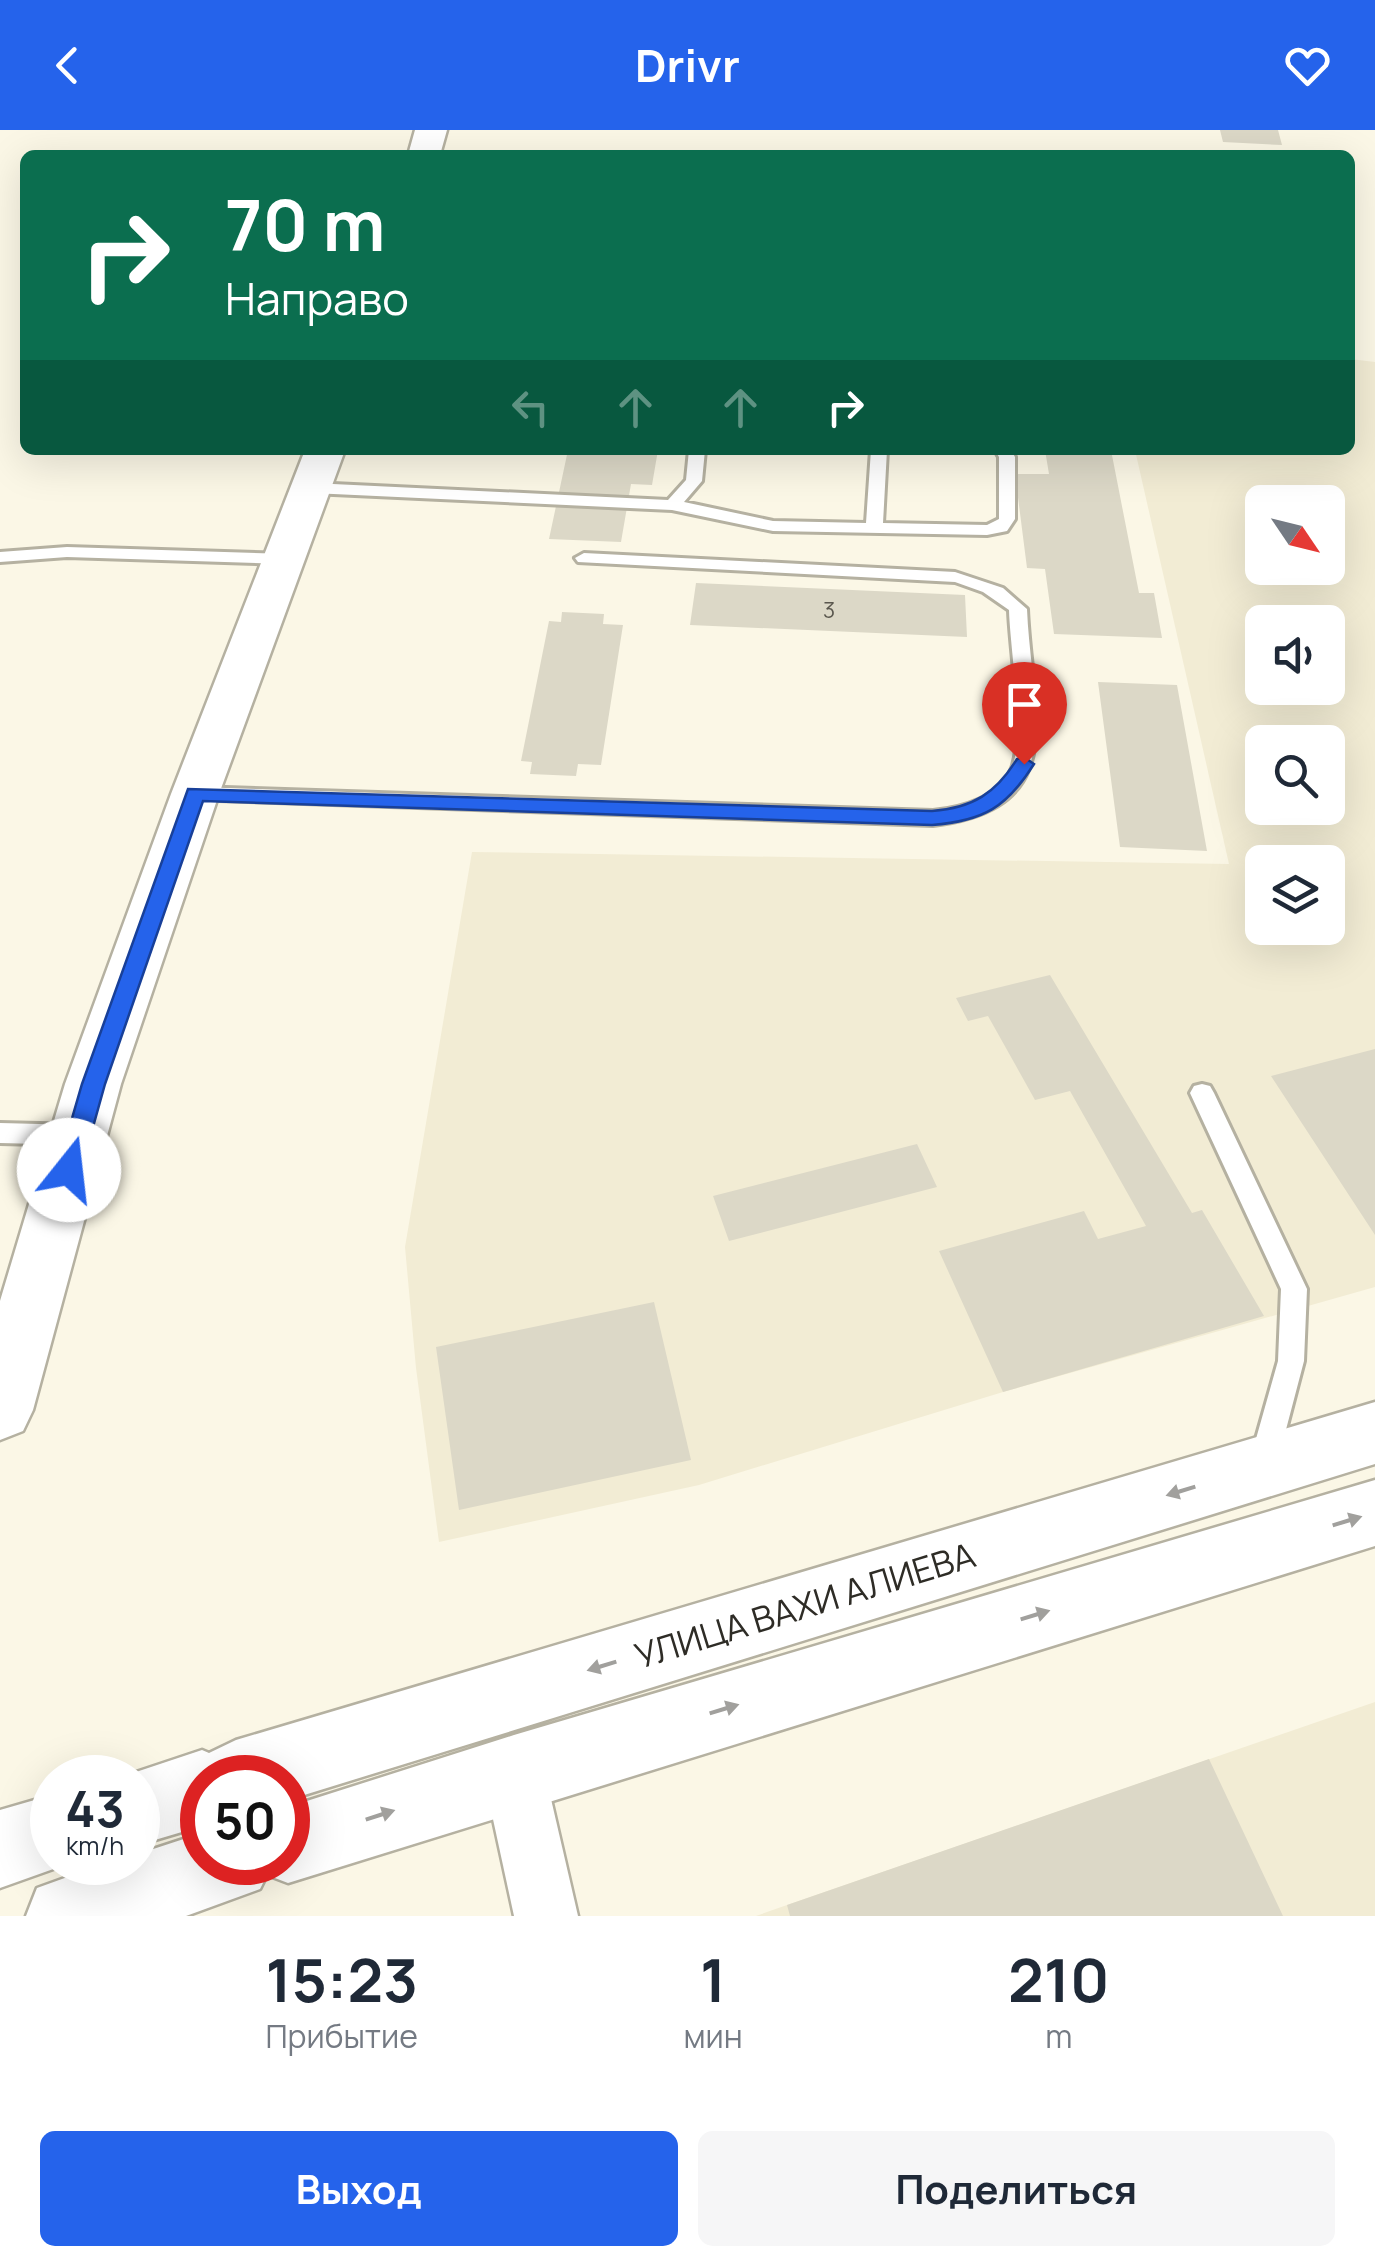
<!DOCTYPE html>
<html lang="ru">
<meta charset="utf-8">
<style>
body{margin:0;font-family:Manrope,sans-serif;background:#f6f6f7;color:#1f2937;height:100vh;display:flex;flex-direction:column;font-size:38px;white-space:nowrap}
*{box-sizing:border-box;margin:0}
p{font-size:32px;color:#747a83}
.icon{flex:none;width:55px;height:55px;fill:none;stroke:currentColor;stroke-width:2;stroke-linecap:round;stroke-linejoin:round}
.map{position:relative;height:1786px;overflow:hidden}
.details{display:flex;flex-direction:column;background:#fff;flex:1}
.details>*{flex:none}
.hud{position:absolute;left:20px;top:20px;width:1335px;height:305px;border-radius:15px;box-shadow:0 10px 40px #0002;background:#0b6e4f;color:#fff;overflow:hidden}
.needle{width:65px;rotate:125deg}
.tools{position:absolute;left:1245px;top:355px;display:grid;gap:20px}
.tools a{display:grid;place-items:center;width:100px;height:100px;border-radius:15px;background:#fff;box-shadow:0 10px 40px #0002;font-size:50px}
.speed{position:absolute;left:30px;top:1625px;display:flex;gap:20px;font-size:50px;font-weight:700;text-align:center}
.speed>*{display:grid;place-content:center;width:130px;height:130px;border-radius:50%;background:#fff;box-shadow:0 10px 40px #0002;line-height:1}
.speed small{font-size:25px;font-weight:400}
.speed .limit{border:15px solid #d22;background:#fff;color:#111}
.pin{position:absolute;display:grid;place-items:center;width:85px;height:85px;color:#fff;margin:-102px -42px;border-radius:50% 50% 50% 0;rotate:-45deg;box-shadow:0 0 10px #0007}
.pin .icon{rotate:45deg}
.me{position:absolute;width:110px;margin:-55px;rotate:16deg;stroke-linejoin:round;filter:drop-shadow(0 0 8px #0008)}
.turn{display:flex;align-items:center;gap:35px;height:210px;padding:0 40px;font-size:45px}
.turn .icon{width:130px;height:130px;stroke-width:2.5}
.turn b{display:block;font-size:70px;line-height:85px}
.lanes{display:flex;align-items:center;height:95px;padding:0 40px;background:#0003;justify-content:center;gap:50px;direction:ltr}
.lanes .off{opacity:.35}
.eta{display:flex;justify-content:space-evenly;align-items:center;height:170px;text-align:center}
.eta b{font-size:60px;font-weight:700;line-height:70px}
.primary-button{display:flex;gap:20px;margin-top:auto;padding:20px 40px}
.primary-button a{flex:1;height:115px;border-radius:15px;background:#2563eb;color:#fff;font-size:40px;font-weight:700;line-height:115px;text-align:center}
.primary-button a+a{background:#f6f6f7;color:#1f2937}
header{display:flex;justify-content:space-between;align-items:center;height:130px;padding:0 40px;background:#2563eb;color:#fff;font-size:45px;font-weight:700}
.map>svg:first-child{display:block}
.built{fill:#f2ecd4;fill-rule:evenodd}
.building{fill:#dcd8c7}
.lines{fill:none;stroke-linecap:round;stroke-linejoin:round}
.lane-casing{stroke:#b5b1a1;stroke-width:6}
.street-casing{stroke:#b5b1a1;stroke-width:5}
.secondary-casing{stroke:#b5b1a1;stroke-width:5}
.lane{fill:#fff;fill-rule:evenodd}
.street{fill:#fff;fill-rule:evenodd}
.secondary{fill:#fff;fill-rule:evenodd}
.oneway{fill:#a1a09d}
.route{fill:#2563eb;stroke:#184099;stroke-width:2.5}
.labels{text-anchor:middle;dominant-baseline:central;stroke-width:10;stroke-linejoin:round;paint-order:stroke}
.far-number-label{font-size:22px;fill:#5a574e}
.near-street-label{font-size:35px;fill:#2e2c26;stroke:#fff}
</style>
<header><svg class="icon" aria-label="back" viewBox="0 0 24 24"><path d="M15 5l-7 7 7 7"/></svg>Drivr<svg class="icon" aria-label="heart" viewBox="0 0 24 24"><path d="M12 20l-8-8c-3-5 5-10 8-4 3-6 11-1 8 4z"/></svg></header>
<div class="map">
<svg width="1375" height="1786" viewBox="0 0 1375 1786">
<rect width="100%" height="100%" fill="#fbf7e6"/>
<path class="built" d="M1350,229l25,3v925l-372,105 -304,93 -260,57 -23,-174 -11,-121 67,-395 757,12 -94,-414h215zM1262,372h66v66h-66zM1262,492h66v66h-66zM1262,612h66v66h-66zM1262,732h66v66h-66z
M1375,1572v214h-619l31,-11z"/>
<path class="building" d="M1220,0h58l4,15 -59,-3z
M568,320h90l-6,35 -21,-1 -10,58 -72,-3z
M1045,320h66l28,143h15l8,45 -108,-4 -9,-65 -18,-1 -12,-94h34z
M696,453l269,12 2,42 -277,-12z
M562,482l42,2 -1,10 20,1 -22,140 -23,-1 -2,12 -46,-2 2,-12 -11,-1 28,-140 12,1z
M1098,552l79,3 30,166 -87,-4z
M1050,845l142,238 10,-3 62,106 -261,76 -64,-141 145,-40 14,28 48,-13 -76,-135 -35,9 -47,-84 -20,5 -12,-23z
M1375,919v186l-104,-159z
M917,1014l20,43 -208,54 -16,-45z
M654,1172l37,158 -232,50 -23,-163z
M1209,1629l74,157h-493l-3,-11z"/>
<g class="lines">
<g class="lane-casing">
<path id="lane" d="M689,320h16l-3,31 -18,21 89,19 93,2 5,-73h16l-4,73 104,2 12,-6v-62l-4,-7h16l4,7v62l-8,12 -20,4 -214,-4 -101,-21 -360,-17 -8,-5 8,-5 356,17 18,-20z
M67,417l220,7 9,5 -9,5 -220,-7 -67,5v-10z
M584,423l371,19 48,16 24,21c4,102 46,199 -94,216l-745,-26 -3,-5 3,-5 7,-2 738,24c29,-3 67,-13 79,-43 13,-33 -2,-119 -3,-158l-26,-18 -28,-10 -377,-20 -3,-4z
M1202,954l8,2 4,7 93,196 -3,72 -26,99 -4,9 -10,4 -10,-4 -4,-9 28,-99 3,-72 -91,-196 4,-7z
M0,993l79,2 8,3 4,7 -4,7 -8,3 -79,-2z"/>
</g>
<g class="street-casing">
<path id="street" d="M514,1612l22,9 9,22 33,143h-64l-31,-143 9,-22z"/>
</g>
<g class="secondary-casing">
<path id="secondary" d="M415,0h32l-7,25h-32z
M305,320h40l-126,344 -98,290 -88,326 -10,21 -23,9v-139l65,-217 106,-290z
M1375,1272v62l-1087,336v-22h-86v48l-64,19v-67h-20l84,-28 7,3 27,-13z
M1375,1350v66l-1087,337 -21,-8 -7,14 -74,27h-160l11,-28 72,-26h29v-8l64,-21v29h86v-55l226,-72z
M52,1665v67h21l-73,26v-78z"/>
</g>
<use href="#lane" class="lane"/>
<use href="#street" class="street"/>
<use href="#secondary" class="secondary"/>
</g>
<defs><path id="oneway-solid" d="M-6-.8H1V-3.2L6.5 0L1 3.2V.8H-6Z" transform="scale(2.5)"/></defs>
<g class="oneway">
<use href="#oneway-solid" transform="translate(1181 1361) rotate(163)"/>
<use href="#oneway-solid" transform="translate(1347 1391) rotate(-17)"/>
<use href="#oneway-solid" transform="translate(1035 1485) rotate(-17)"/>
<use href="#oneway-solid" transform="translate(602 1536) rotate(163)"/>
<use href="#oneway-solid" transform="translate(724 1579) rotate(-17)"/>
<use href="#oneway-solid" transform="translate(380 1685) rotate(-18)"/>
</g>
<path class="route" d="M1024,627l10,7c-27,43 -50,57 -102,61l-729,-24 -98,283 -24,86 -3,7h-17l-4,-7 25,-86 106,-295 744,22c41,-3 64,-18 85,-52z"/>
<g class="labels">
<g class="far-number-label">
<text x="829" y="480">3</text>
</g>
<g class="near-street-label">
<text transform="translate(805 1475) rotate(-17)">УЛИЦА ВАХИ АЛИЕВА</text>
</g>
</g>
</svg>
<div class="tools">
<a><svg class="needle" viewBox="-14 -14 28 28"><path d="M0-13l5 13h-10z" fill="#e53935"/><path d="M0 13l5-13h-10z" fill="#747a83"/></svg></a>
<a><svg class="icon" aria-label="sound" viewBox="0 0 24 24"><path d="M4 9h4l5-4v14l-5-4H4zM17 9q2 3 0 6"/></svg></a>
<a><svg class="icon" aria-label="search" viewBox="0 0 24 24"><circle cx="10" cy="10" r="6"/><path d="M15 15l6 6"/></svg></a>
<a><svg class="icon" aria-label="layers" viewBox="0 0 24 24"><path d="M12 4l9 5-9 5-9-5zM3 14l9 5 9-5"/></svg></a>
</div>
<div class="speed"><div>43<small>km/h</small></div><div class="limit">50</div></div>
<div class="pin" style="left:1024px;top:634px;background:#d93025"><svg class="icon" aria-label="arrive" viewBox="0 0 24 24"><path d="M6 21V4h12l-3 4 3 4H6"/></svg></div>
<svg class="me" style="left:69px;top:1040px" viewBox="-20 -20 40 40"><circle r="19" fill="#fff"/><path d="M0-13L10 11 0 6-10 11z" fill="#2563eb"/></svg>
<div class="hud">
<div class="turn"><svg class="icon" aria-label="right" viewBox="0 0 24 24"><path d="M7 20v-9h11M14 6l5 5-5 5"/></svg><div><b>70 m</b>Направо</div></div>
<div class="lanes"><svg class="icon off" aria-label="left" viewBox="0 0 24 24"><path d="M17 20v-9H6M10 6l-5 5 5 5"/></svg><svg class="icon off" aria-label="ahead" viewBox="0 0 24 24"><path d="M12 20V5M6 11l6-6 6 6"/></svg><svg class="icon off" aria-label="ahead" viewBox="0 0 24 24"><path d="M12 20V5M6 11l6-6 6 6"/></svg><svg class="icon" aria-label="right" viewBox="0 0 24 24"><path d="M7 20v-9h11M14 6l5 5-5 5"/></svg></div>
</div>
</div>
<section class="details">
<div class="eta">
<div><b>15:23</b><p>Прибытие</p></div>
<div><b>1</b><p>мин</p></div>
<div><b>210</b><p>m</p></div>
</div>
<div class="primary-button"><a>Выход</a><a>Поделиться</a></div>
</section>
